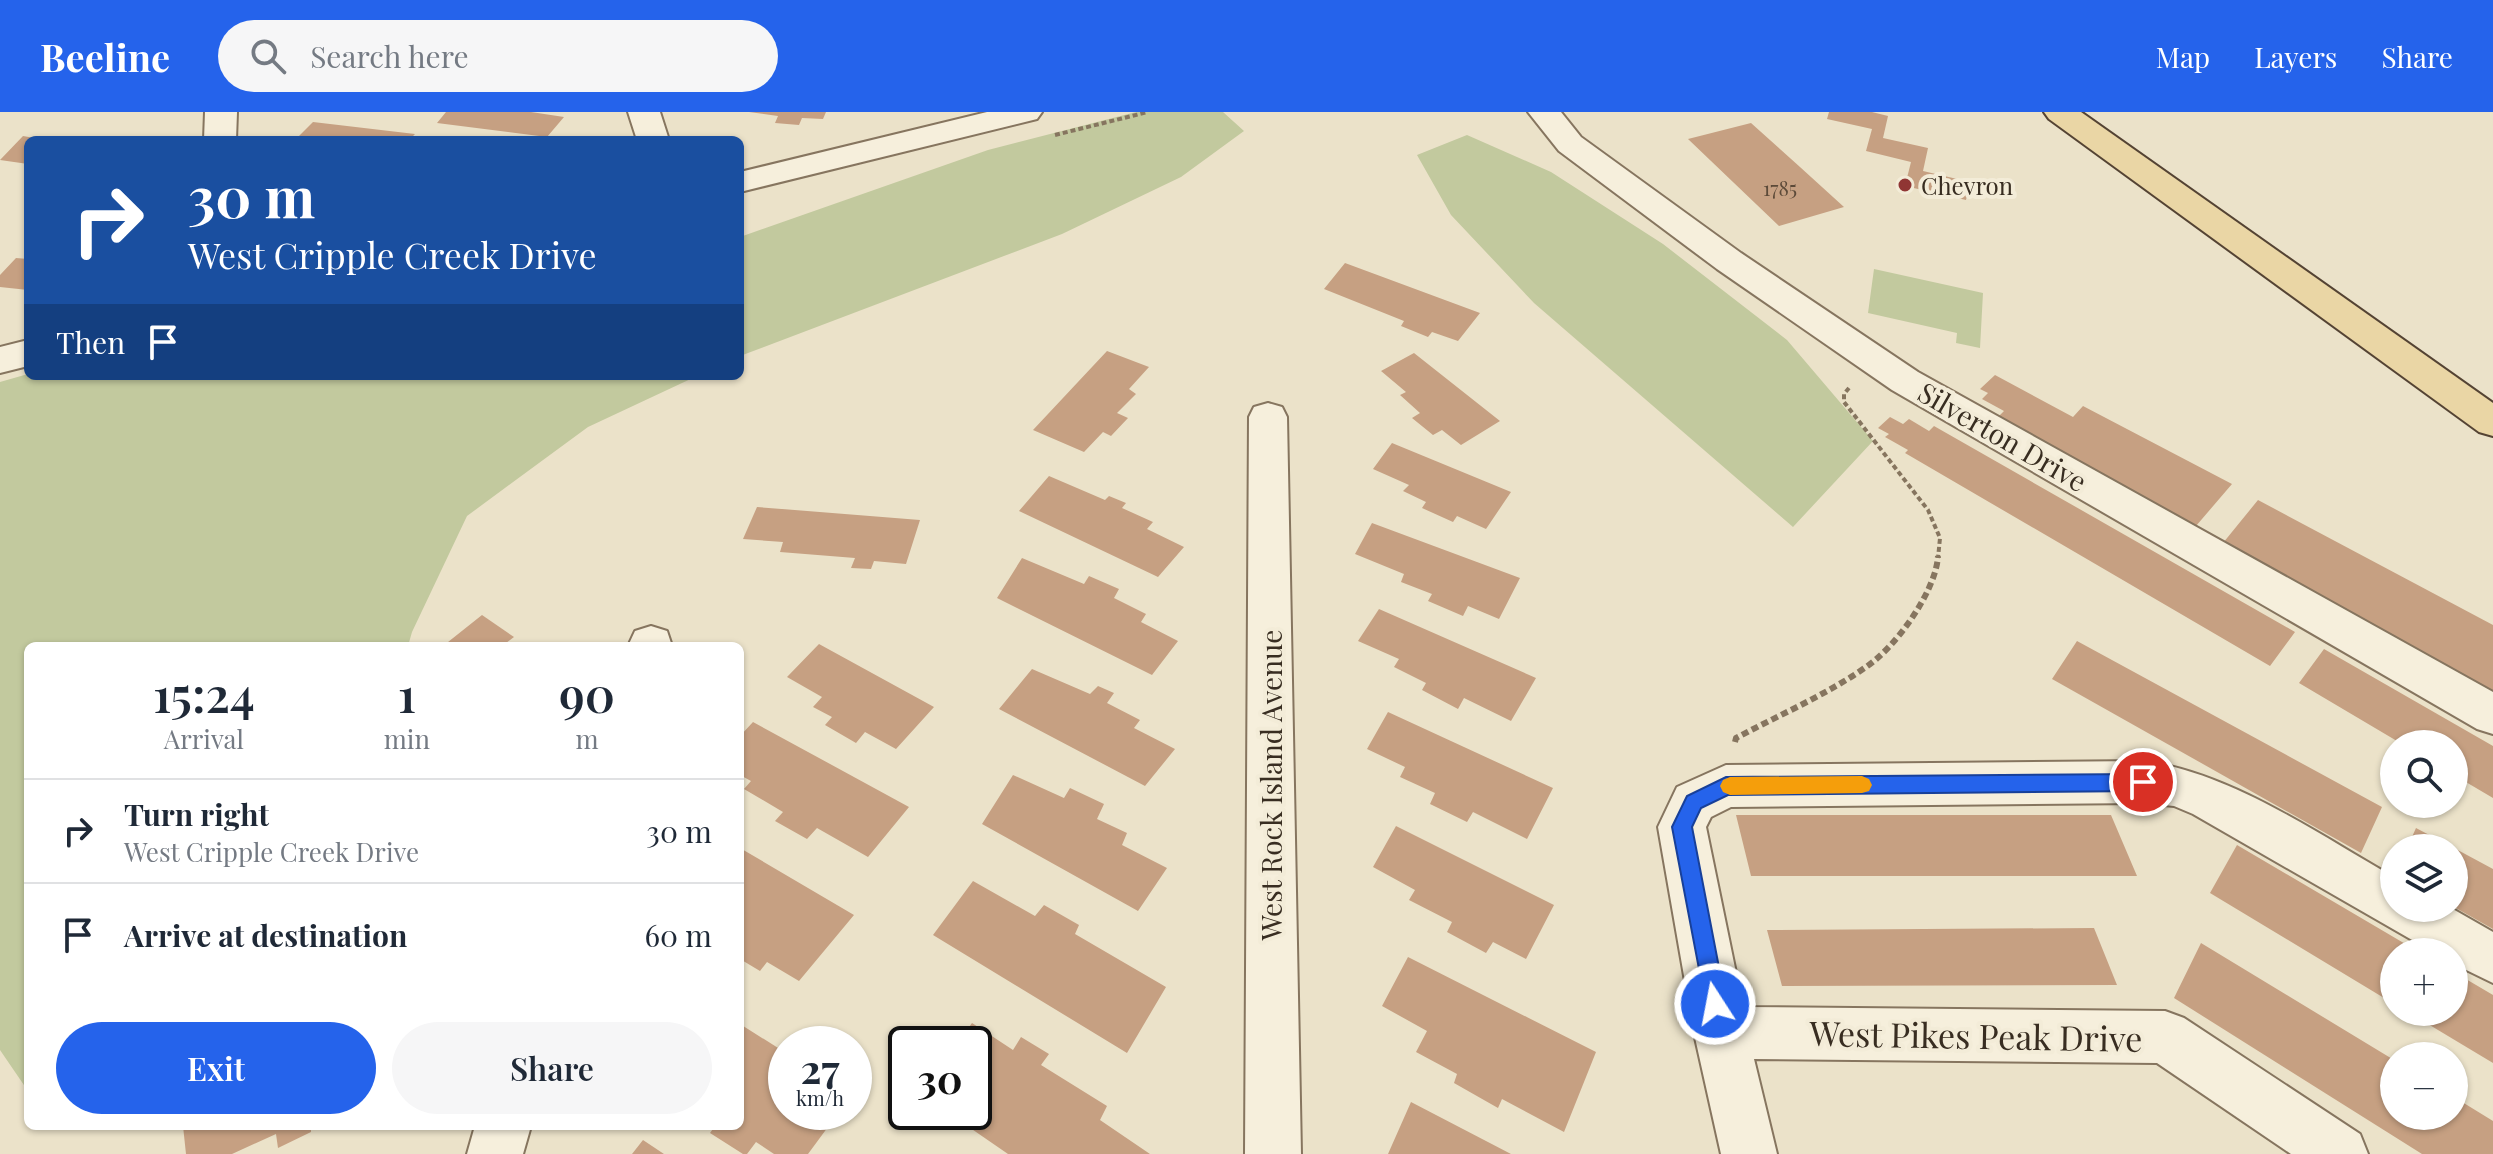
<!DOCTYPE html>
<meta charset="utf-8">
<style>
body{margin:0;font-family:"Playfair Display",serif;background:#f6f6f7;color:#1f2937;height:100vh;display:flex;flex-direction:column;font-size:30px;white-space:nowrap}
*{box-sizing:border-box;margin:0}
p{font-size:26px;color:#747a83}
.icon{flex:none;width:44px;height:44px;fill:none;stroke:currentColor;stroke-width:2;stroke-linecap:round;stroke-linejoin:round}
.map{position:relative;flex:1;overflow:hidden}
.sheet{position:absolute;left:24px;top:530px;width:720px;height:488px;display:flex;flex-direction:column;background:#fff;border-radius:12px;box-shadow:0 2px 6px #0004}
.sheet>*{flex:none}
.banner{position:absolute;left:24px;top:24px;width:720px;height:244px;border-radius:12px;box-shadow:0 2px 6px #0004;background:#1a4fa0;color:#fff;overflow:hidden}
.fabs{position:absolute;left:2380px;top:618px;display:grid;gap:16px}
.fabs a{display:grid;place-items:center;width:88px;height:88px;border-radius:50%;background:#fff;box-shadow:0 2px 6px #0004;font-size:40px}
.speed{position:absolute;left:768px;top:914px;display:flex;gap:16px;font-size:40px;font-weight:700;text-align:center}
.speed>*{display:grid;place-content:center;width:104px;height:104px;border-radius:50%;background:#fff;box-shadow:0 2px 6px #0004;line-height:1}
.speed small{font-size:20px;font-weight:400}
.speed .limit{border:4px solid #111;border-radius:12px;background:#fff;color:#111}
.pin{position:absolute;display:grid;place-items:center;width:68px;height:68px;color:#fff;margin:-34px;border:4px solid #fff;border-radius:50%;box-shadow:0 2px 8px #0007}
.me{position:absolute;width:88px;margin:-44px;rotate:349deg;stroke-linejoin:round;filter:drop-shadow(0 0 6px #0008)}
.turn{display:flex;align-items:center;gap:28px;height:168px;padding:0 32px;font-size:36px}
.turn .icon{width:104px;height:104px;stroke-width:2.5}
.turn b{display:block;font-size:56px;line-height:68px}
.then{display:flex;align-items:center;height:76px;padding:0 32px;background:#0003;gap:16px;font-size:30px}
.eta{display:flex;justify-content:space-evenly;align-items:center;height:136px;text-align:center}
.eta b{font-size:48px;font-weight:600;line-height:56px}
.cta{display:flex;gap:16px;margin-top:auto;padding:16px 32px}
.cta a{flex:1;height:92px;border-radius:48px;background:#2563eb;color:#fff;font-size:32px;font-weight:600;line-height:92px;text-align:center}
.cta a+a{background:#f6f6f7;color:#1f2937}
ul{padding:0;list-style:none}
li{display:flex;align-items:center;gap:24px;height:104px;padding:0 32px;border-top:2px solid #e0e1e3}
li div{flex:1}
li b{display:block;font-size:30px}
li em{font-style:normal}
header{display:flex;align-items:center;gap:48px;box-sizing:border-box;height:112px;padding:0 40px;background:#2563eb;color:#fff}
header strong{font-size:38px}
nav{display:flex;gap:44px;margin-inline-start:auto;font-size:28px}
.search{width:560px;height:72px;background:#f6f6f7;display:flex;align-items:center;gap:20px;box-sizing:border-box;padding:0 28px;border-radius:44px;color:#747a83;font-size:30px}
.map>svg:first-child{display:block}
.green{fill:#c2c99e}
.building{fill:#c6a082}
.lines{fill:none;stroke-linecap:round;stroke-linejoin:round}
.street-casing{stroke:#86755f;stroke-width:4}
.primary-casing{stroke:#544333;stroke-width:4}
.path-far1{stroke:#86755f;stroke-width:4;stroke-dasharray:5 3;stroke-linecap:butt}
.path{stroke:#86755f;stroke-width:6;stroke-dasharray:7 4;stroke-linecap:butt}
.street{fill:#f6efdc;fill-rule:evenodd}
.primary{fill:#ead6a5;fill-rule:evenodd}
.route{fill:#2563eb;stroke:#184099;stroke-width:2}
.slow{fill:#f59e0b}
.poi-dot{fill:#903634;stroke:#f3ecd8;stroke-width:3}
.labels{text-anchor:middle;dominant-baseline:central;stroke-width:8;stroke-linejoin:round;paint-order:stroke}
.far-number-label{font-size:20px;fill:#5c4a39}
.far-poi-label{font-size:24px;fill:#382d21;stroke:#f3ecd8;text-anchor:start}
.street-label{font-size:28px;fill:#382d21;stroke:#f3ecd8}
.near-street-label{font-size:34px;fill:#382d21;stroke:#f3ecd8}
</style>
<header>
<strong>Beeline</strong>
<div class="search"><svg class="icon" aria-label="search" viewBox="0 0 24 24"><circle cx="10" cy="10" r="6"/><path d="M15 15l6 6"/></svg>Search here</div>
<nav><a>Map</a><a>Layers</a><a>Share</a></nav>
</header>
<div class="map">
<svg width="2493" height="1042" viewBox="0 0 2493 1042">
<rect width="100%" height="100%" fill="#ebe2c9"/>
<path class="green" d="M1136,0h87l21,19 -63,46 -119,57 -322,122v-119l248,-87z
M1467,23l84,37 112,72 124,96 86,101 -80,86 -259,-224 -83,-88 -34,-60z
M1874,157l109,24 -3,55 -24,-5 1,-10 -89,-20z
M28,262l669,2 -109,51 -121,89 -55,116 -4,14h-380v445l-28,-41v-668z"/>
<path class="building" d="M446,0h85l33,5 -17,20 -110,-14z
M749,0h77l-3,7 -21,-1 -3,7 -24,-2 3,-7z
M1829,0h43l16,4 -5,22 45,10 -5,23 47,11 -4,18 -61,-14 6,-24 -45,-11 6,-22 -45,-10z
M313,10l102,12 -6,6h-114z
M1751,11l49,44 44,40 -65,19 -91,-87z
M23,24l23,4h-18v24l-28,-4z
M16,146l12,1v31l-28,-3v-12z
M1345,151l135,50 -22,28 -26,-9 -4,5 -27,-11 3,-5 -80,-32z
M1107,239l42,16 -20,22 7,5 -19,19 11,5 -17,18 -8,-4 -19,20 -51,-22z
M1414,241l86,68 -39,24 -19,-15 -9,5 -21,-17 8,-5 -20,-18 6,-3 -25,-21z
M1995,263l78,42 10,-11 149,78 -36,42 -198,-109 6,-6 -22,-12 6,-6 -8,-4z
M1890,305l13,7 6,-5 20,12 5,-5 361,206 -25,34 -365,-213 3,-3 -23,-13 4,-3 -11,-6z
M1392,331l119,49 -25,37 -29,-13 -4,6 -31,-14 4,-6 -23,-11 6,-6 -36,-16z
M1049,364l56,24 4,-4 17,7 -4,5 31,14 -6,7 37,18 -26,30 -139,-66z
M2258,388l235,125v67l-270,-149z
M757,395l163,13 -14,44 -32,-3 -3,8 -20,-1 4,-10 -75,-6 3,-10 -40,-3z
M1372,411l148,55 -21,41 -31,-13 -5,10 -35,-15 4,-7 -31,-12 3,-8 -49,-20z
M1022,446l62,26 5,-8 30,13 -5,9 32,16 -5,8 37,19 -26,34 -155,-77z
M1379,497l157,69 -25,43 -47,-23 -6,11 -36,-19 4,-7 -32,-16 5,-8 -41,-18z
M482,503l32,22 -12,9h-59z
M2077,529l305,166 -21,46 -309,-174z
M819,532l115,63 -38,42 -31,-17 -9,11 -31,-18 7,-8 -19,-10 9,-10 -35,-20z
M2324,537l169,97v52l-39,-23v-31h-52l-103,-61z
M1032,557l58,25 8,-8 16,7 -7,10 33,17 -6,8 41,21 -30,37 -146,-77z
M1388,600l165,76 -26,51 -54,-27 -6,10 -37,-18 5,-11 -35,-16 5,-10 -38,-18z
M753,610l156,85 -41,50 -51,-29 -10,11 -32,-18 8,-9 -39,-23 7,-8 -11,-6v-39z
M1013,663l51,23 6,-10 34,16 -7,15 30,14 -5,12 45,23 -29,43 -156,-87z
M1736,703h375l26,61h-386z
M1396,714l158,79 -28,54 -33,-17 -7,11 -39,-21 5,-10 -43,-22 6,-10 -42,-23z
M2416,716l38,20h-47z
M2237,733l182,107h-25v52l-184,-111z
M740,736l114,67 -55,66 -32,-19 -7,9 -20,-12 4,-12 -4,-2z
M2454,736l39,21v60l-39,-22z
M973,769l62,35 9,-11 35,20 -4,9 91,53 -39,66 -194,-118z
M2094,816l23,57 -335,1 -15,-56z
M2201,831l193,117v56h60v-19l39,24v33h-71l-248,-156z
M1408,845l188,95 -32,80 -62,-33 -4,9 -44,-25 3,-9 -41,-22 11,-21 -45,-25z
M2454,860l39,23v68l-85,-51h46z
M972,911l41,27 8,-13 28,17 -8,11 66,41 -7,14 50,34h-142l-61,-42h27v-68h-17z
M740,912l46,29v59h53l-31,42h-34l-18,-12 -9,12h-4l-33,-21 5,-7h25z
M1411,990l100,52h-123z
M183,1014h128v6l-33,16 -2,-14 -44,20h-46z
M643,1028l21,14h-32z"/>
<g class="lines">
<g class="street-casing">
<path id="street" d="M205,0h32l-1,28h-32z
M628,0h32l9,28h-32z
M987,0h55l-5,7 -297,73v-20z
M1528,0h33l20,25 160,116 177,119 575,320v42l-16,-5 -585,-339 -175,-121 -158,-118z
M28,228v26l-28,7v-26z
M1268,291l14,4 5,10 14,737h-56l4,-737 5,-10z
M651,514l16,5 5,15h-44l7,-15z
M2143,649c87,11 175,73 251,116v31h57l42,24v51l-39,-19v-12h-21l-240,-138 -19,-8 -31,-3 -412,4 -20,10 -5,10 37,180 422,4 19,7 176,116 8,20h-77l-134,-91 -403,-4 23,95h-56l-27,-121 -36,-206 19,-40 49,-22z
M475,1014h56l-8,28h-56z"/>
</g>
<g class="primary-casing">
<path id="primary" d="M2044,0h37l412,291v33l-14,-4 -430,-313z"/>
</g>
<path class="path-far1" d="M1055,23l93,-23
M1849,276l-5,6v8l84,108 12,28 -2,20"/>
<path class="path" d="M1735,630l1,-4c43,-23 90,-43 130,-71 30,-20 70,-76 72,-111"/>
<use href="#street" class="street"/>
<use href="#primary" class="primary"/>
</g>
<path class="route" d="M2143,662l7,2 2,6 -2,6 -7,3 -415,4 -27,13 -9,19 34,177 -3,7 -8,3 -8,-3 -35,-184 15,-31 39,-19z"/>
<path class="slow" d="M1862,664l7,3 3,6 -3,6 -7,2 -132,2 -7,-3 -3,-6 3,-6 7,-3z"/>
<circle class="poi-dot" cx="1905" cy="73" r="8"/>
<g class="labels">
<g class="far-number-label">
<text x="1780" y="75">1785</text>
</g>
<g class="far-poi-label">
<text x="1921" y="73">Chevron</text>
</g>
<g class="street-label">
<text transform="translate(2003 324) rotate(30)">Silverton Drive</text>
<text transform="translate(1270 673) rotate(-90)">West Rock Island Avenue</text>
</g>
<g class="near-street-label">
<text transform="translate(1976 923) rotate(1)">West Pikes Peak Drive</text>
</g>
</g>
</svg>
<div class="fabs">
<a><svg class="icon" aria-label="search" viewBox="0 0 24 24"><circle cx="10" cy="10" r="6"/><path d="M15 15l6 6"/></svg></a>
<a><svg class="icon" aria-label="layers" viewBox="0 0 24 24"><path d="M12 4l9 5-9 5-9-5zM3 14l9 5 9-5"/></svg></a>
<a>+</a>
<a>−</a>
</div>
<div class="speed"><div>27<small>km/h</small></div><div class="limit">30</div></div>
<div class="pin" style="left:2143px;top:670px;background:#d93025"><svg class="icon" aria-label="arrive" viewBox="0 0 24 24"><path d="M6 21V4h12l-3 4 3 4H6"/></svg></div>
<svg class="me" style="left:1715px;top:892px" viewBox="-20 -20 40 40"><circle r="17" fill="#2563eb" stroke="#fff" stroke-width="3"/><path d="M0-11L8 9 0 5-8 9z" fill="#fff"/></svg>
<div class="banner">
<div class="turn"><svg class="icon" aria-label="right" viewBox="0 0 24 24"><path d="M7 20v-9h11M14 6l5 5-5 5"/></svg><div><b>30 m</b>West Cripple Creek Drive</div></div>
<div class="then">Then<svg class="icon" aria-label="arrive" viewBox="0 0 24 24"><path d="M6 21V4h12l-3 4 3 4H6"/></svg></div>
</div>
<section class="sheet">
<div class="eta">
<div><b>15:24</b><p>Arrival</p></div>
<div><b>1</b><p>min</p></div>
<div><b>90</b><p>m</p></div>
</div>
<ul>
<li><svg class="icon" aria-label="right" viewBox="0 0 24 24"><path d="M7 20v-9h11M14 6l5 5-5 5"/></svg><div><b>Turn right</b><p>West Cripple Creek Drive</p></div><em>30 m</em></li>
<li><svg class="icon" aria-label="arrive" viewBox="0 0 24 24"><path d="M6 21V4h12l-3 4 3 4H6"/></svg><div><b>Arrive at destination</b></div><em>60 m</em></li>
</ul>
<div class="cta"><a>Exit</a><a>Share</a></div>
</section>
</div>
